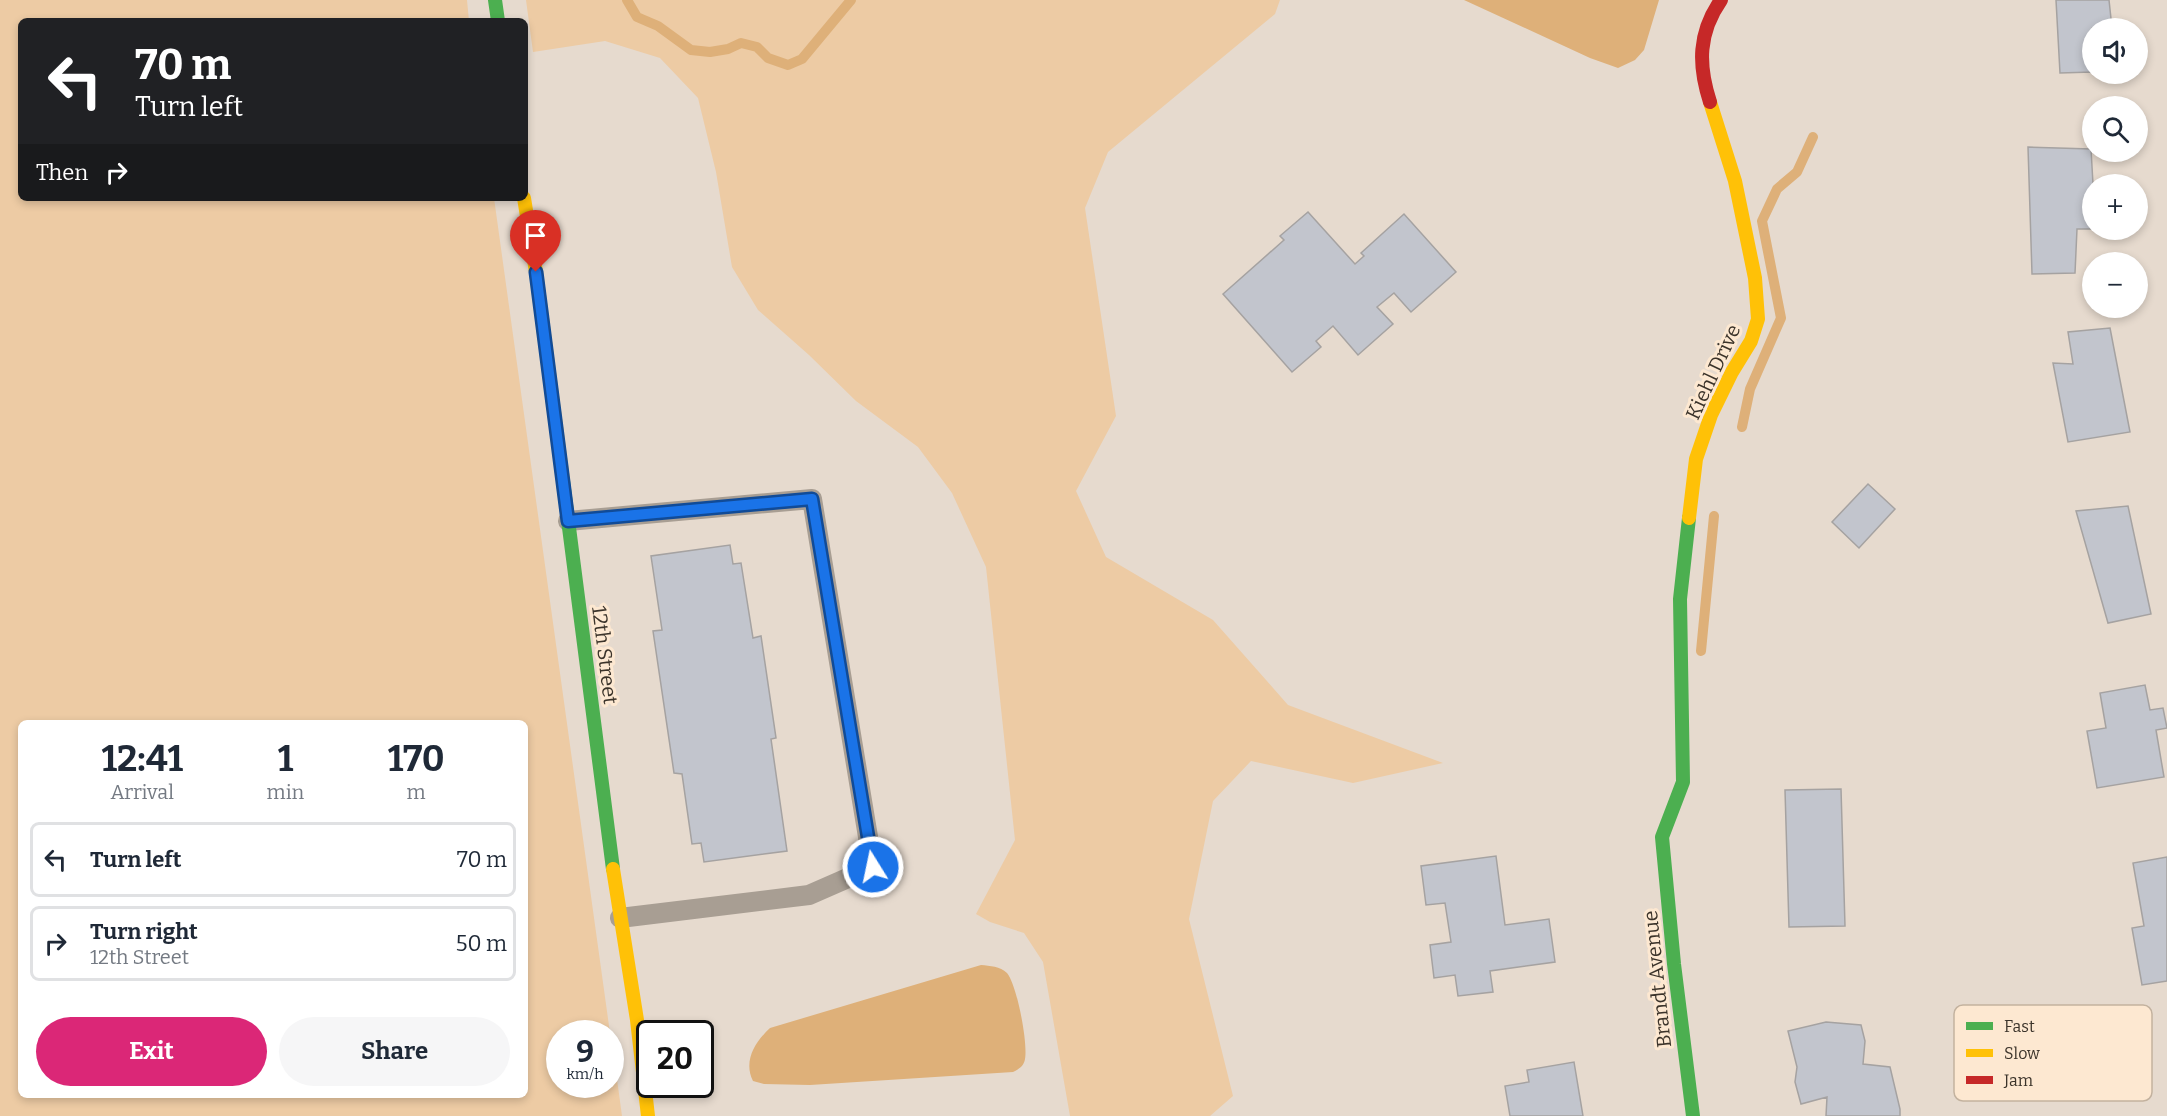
<!DOCTYPE html>
<meta charset="utf-8">
<style>
body{margin:0;font-family:Bitter,serif;background:#f6f6f7;color:#1f2937;height:100vh;display:flex;flex-direction:column;font-size:22px;white-space:nowrap}
*{box-sizing:border-box;margin:0}
p{font-size:20px;color:#747a83}
.icon{flex:none;width:33px;height:33px;fill:none;stroke:currentColor;stroke-width:2;stroke-linecap:round;stroke-linejoin:round}
.map{position:relative;flex:1;overflow:hidden}
.panel{position:absolute;left:18px;top:720px;width:510px;height:378px;display:flex;flex-direction:column;background:#fff;border-radius:9px;box-shadow:0 3px 9px #0003}
.panel>*{flex:none}
.top-card{position:absolute;left:18px;top:18px;width:510px;height:183px;border-radius:9px;box-shadow:0 3px 9px #0003;background:#202124;color:#fff;overflow:hidden}
.controls{position:absolute;left:2082px;top:18px;display:grid;gap:12px}
.controls a{display:grid;place-items:center;width:66px;height:66px;border-radius:50%;background:#fff;box-shadow:0 3px 9px #0003;font-size:30px}
.speed{position:absolute;left:546px;top:1020px;display:flex;gap:12px;font-size:30px;font-weight:700;text-align:center}
.speed>*{display:grid;place-content:center;width:78px;height:78px;border-radius:50%;background:#fff;box-shadow:0 3px 9px #0003;line-height:1}
.speed small{font-size:15px;font-weight:400}
.speed .limit{border:3px solid #111;border-radius:9px;background:#fff;color:#111}
.pin{position:absolute;display:grid;place-items:center;width:51px;height:51px;color:#fff;margin:-62px -26px;border-radius:50% 50% 50% 0;rotate:-45deg;box-shadow:0 0 6px #0007}
.pin .icon{rotate:45deg}
.me{position:absolute;width:66px;margin:-33px;rotate:350deg;stroke-linejoin:round;filter:drop-shadow(0 0 4px #0008)}
.turn{display:flex;align-items:center;gap:21px;height:126px;padding:0 18px;font-size:27px}
.turn .icon{width:78px;height:78px;stroke-width:2.5}
.turn b{display:block;font-size:42px;line-height:51px}
.then{display:flex;align-items:center;height:57px;padding:0 18px;background:#0003;gap:12px;font-size:22px}
.eta{display:flex;justify-content:space-evenly;align-items:center;height:102px;text-align:center}
.eta b{font-size:36px;font-weight:700;line-height:42px}
.cta{display:flex;gap:12px;margin-top:auto;padding:12px 18px}
.cta a{flex:1;height:69px;border-radius:36px;background:#db2777;color:#fff;font-size:24px;font-weight:700;line-height:69px;text-align:center}
.cta a+a{background:#f6f6f7;color:#1f2937}
ul{padding:0;list-style:none}
li{display:flex;align-items:center;gap:18px;height:75px;margin:0 12px 9px;padding:0 6px;border:3px solid #e0e1e3;border-radius:9px}
li div{flex:1}
li b{display:block;font-size:22px}
li em{font-style:normal}
.map>svg:first-child{display:block}
.green{fill:#edcba4;fill-rule:evenodd}
.water{fill:#deb079}
.lines{fill:none;stroke-linecap:round;stroke-linejoin:round}
.stream{stroke:#deb079;stroke-width:10}
.building{fill:#c2c5cd;stroke:#a5a2a1;stroke-width:1.5}
.lane{stroke:#a89e93;stroke-width:20}
.fast{stroke:#4caf50;stroke-width:14}
.slow{stroke:#ffc107;stroke-width:14}
.jam{stroke:#c62828;stroke-width:14}
.route-casing{stroke:#114b97;stroke-width:15}
.route{stroke:#1a73e8;stroke-width:10}
.labels{text-anchor:middle;dominant-baseline:central;stroke-width:6;stroke-linejoin:round;paint-order:stroke}
.street-label{font-size:20px;fill:#3b332a;stroke:#fde8d1}
.key{fill:#fde8d1;stroke:#c3b29f;stroke-width:1.5}
.key-label{font-size:16px;fill:#3b332a}
</style>
<div class="map">
<svg width="2167" height="1116" viewBox="0 0 2167 1116">
<rect width="100%" height="100%" fill="#e6dace"/>
<path class="green" d="M0,0h467l2,21h-448v177h473l116,835 -50,1v50h50l1,-49 11,81h-622zM21,723h504v372h-504z
M526,0h754l-5,14 -167,138 -23,56 31,208 -40,75 30,66 107,63 75,85 155,58 -90,20 -102,-22 -38,40 -24,118 44,177 -23,20h-140l-27,-154 -19,-29 -34,-11 -14,-8 39,-74 -29,-273 -34,-74 -34,-46 -62,-46 -47,-46 -51,-45 -26,-43 -16,-95 -18,-74 -38,-40 -55,-17 -72,11z"/>
<path class="water" d="M1464,0h195l-15,50 -9,10 -17,8 -28,-10z
M981,965c9,1 19,1 26,8 10,12 21,70 18,86 -1,7 -6,10 -12,13l-203,13 -46,-1 -11,-3c-10,-20 2,-39 17,-53z"/>
<g class="lines">
<path class="stream" d="M627,0l10,17 21,9 33,24 19,2 18,-3 13,-6 16,4 11,11 20,7 14,-6 49,-59
M1742,427l8,-38 31,-71 -19,-97 15,-32 20,-17 16,-35
M1701,651l13,-135"/>
</g>
<path class="building" d="M2056,0h53l3,28h-20v44l-32,1z
M2028,147l63,2 2,35 -1,45h-15l-2,44 -43,1z
M1308,212l47,52 9,-8 -3,-3 43,-39 52,58 -45,40 -17,-19 -17,14 16,17 -35,31 -25,-29 -17,15 5,6 -29,25 -69,-78 61,-54 -4,-4z
M2110,328l20,104 -62,10 -15,-79 20,1 -5,-32z
M1868,484l27,25 -36,39 -27,-26z
M2128,506l23,108 -43,9 -32,-112z
M730,545l3,19 8,-1 12,75 8,-2 15,102 -5,1 16,112 -83,11 -3,-19 -9,1 -10,-70 -8,-1 -21,-142 9,-1 -11,-74z
M2145,685l5,25 13,-2 4,20 -11,2 8,47 -67,11 -10,-57 19,-3 -6,-35z
M1841,789l4,137 -56,1 -4,-137z
M1496,856l9,69 44,-6 6,43 -65,9 3,21 -35,4 -3,-21 -21,3 -4,-33 21,-3 -6,-39 -19,2 -5,-39z
M2167,857v124l-25,4 -10,-57 12,-2 -11,-63z
M1826,1022l35,3 4,16 -2,23 27,3 10,42v7h-74l1,-19 -26,7 -6,-22 2,-15 -9,-36z
M1574,1062l9,54h-73l-5,-30 24,-4 -2,-12z"/>
<g class="lines">
<path class="lane" d="M568,521l244,-22 61,368 -64,28 -189,23"/>
<path class="fast" d="M495,0l3,21
M563,481l50,388
M1689,518l-9,81 3,183 -21,55 12,127 19,152"/>
<path class="slow" d="M524,198l12,74 27,209
M1689,518l7,-59 15,-44 21,-43 19,-31 7,-22 -3,-41 -20,-97 -25,-79
M613,869l24,151 11,96"/>
<path class="jam" d="M1710,102c-12,-37 -12,-69 11,-102"/>
</g>
<g class="lines">
<g class="route-casing">
<path id="route" d="M536,272l32,249 244,-22 61,368"/>
</g>
<use href="#route" class="route"/>
</g>
<g class="labels">
<g class="street-label">
<text transform="translate(1713 372) rotate(-65)">Kiehl Drive</text>
<text transform="translate(605 655) rotate(83)">12th Street</text>
<text transform="translate(1657 979) rotate(-96)">Brandt Avenue</text>
</g>
</g>
<rect x="1954" y="1005" width="198" height="96" rx="9" class="key"/>
<rect x="1966" y="1022" width="27" height="8" fill="#4caf50"/>
<rect x="1966" y="1049" width="27" height="8" fill="#ffc107"/>
<rect x="1966" y="1076" width="27" height="8" fill="#c62828"/>
<g class="key-label">
<text x="2004" y="1032">Fast</text>
<text x="2004" y="1059">Slow</text>
<text x="2004" y="1086">Jam</text>
</g>
</svg>
<div class="controls">
<a><svg class="icon" aria-label="sound" viewBox="0 0 24 24"><path d="M4 9h4l5-4v14l-5-4H4zM17 9q2 3 0 6"/></svg></a>
<a><svg class="icon" aria-label="search" viewBox="0 0 24 24"><circle cx="10" cy="10" r="6"/><path d="M15 15l6 6"/></svg></a>
<a>+</a>
<a>−</a>
</div>
<div class="speed"><div>9<small>km/h</small></div><div class="limit">20</div></div>
<div class="pin" style="left:536px;top:272px;background:#d93025"><svg class="icon" aria-label="arrive" viewBox="0 0 24 24"><path d="M6 21V4h12l-3 4 3 4H6"/></svg></div>
<svg class="me" style="left:873px;top:867px" viewBox="-20 -20 40 40"><circle r="17" fill="#1a73e8" stroke="#fff" stroke-width="3"/><path d="M0-11L8 9 0 5-8 9z" fill="#fff"/></svg>
<div class="top-card">
<div class="turn"><svg class="icon" aria-label="left" viewBox="0 0 24 24"><path d="M17 20v-9H6M10 6l-5 5 5 5"/></svg><div><b>70 m</b>Turn left</div></div>
<div class="then">Then<svg class="icon" aria-label="right" viewBox="0 0 24 24"><path d="M7 20v-9h11M14 6l5 5-5 5"/></svg></div>
</div>
<section class="panel">
<div class="eta">
<div><b>12:41</b><p>Arrival</p></div>
<div><b>1</b><p>min</p></div>
<div><b>170</b><p>m</p></div>
</div>
<ul>
<li><svg class="icon" aria-label="left" viewBox="0 0 24 24"><path d="M17 20v-9H6M10 6l-5 5 5 5"/></svg><div><b>Turn left</b></div><em>70 m</em></li>
<li><svg class="icon" aria-label="right" viewBox="0 0 24 24"><path d="M7 20v-9h11M14 6l5 5-5 5"/></svg><div><b>Turn right</b><p>12th Street</p></div><em>50 m</em></li>
</ul>
<div class="cta"><a>Exit</a><a>Share</a></div>
</section>
</div>
